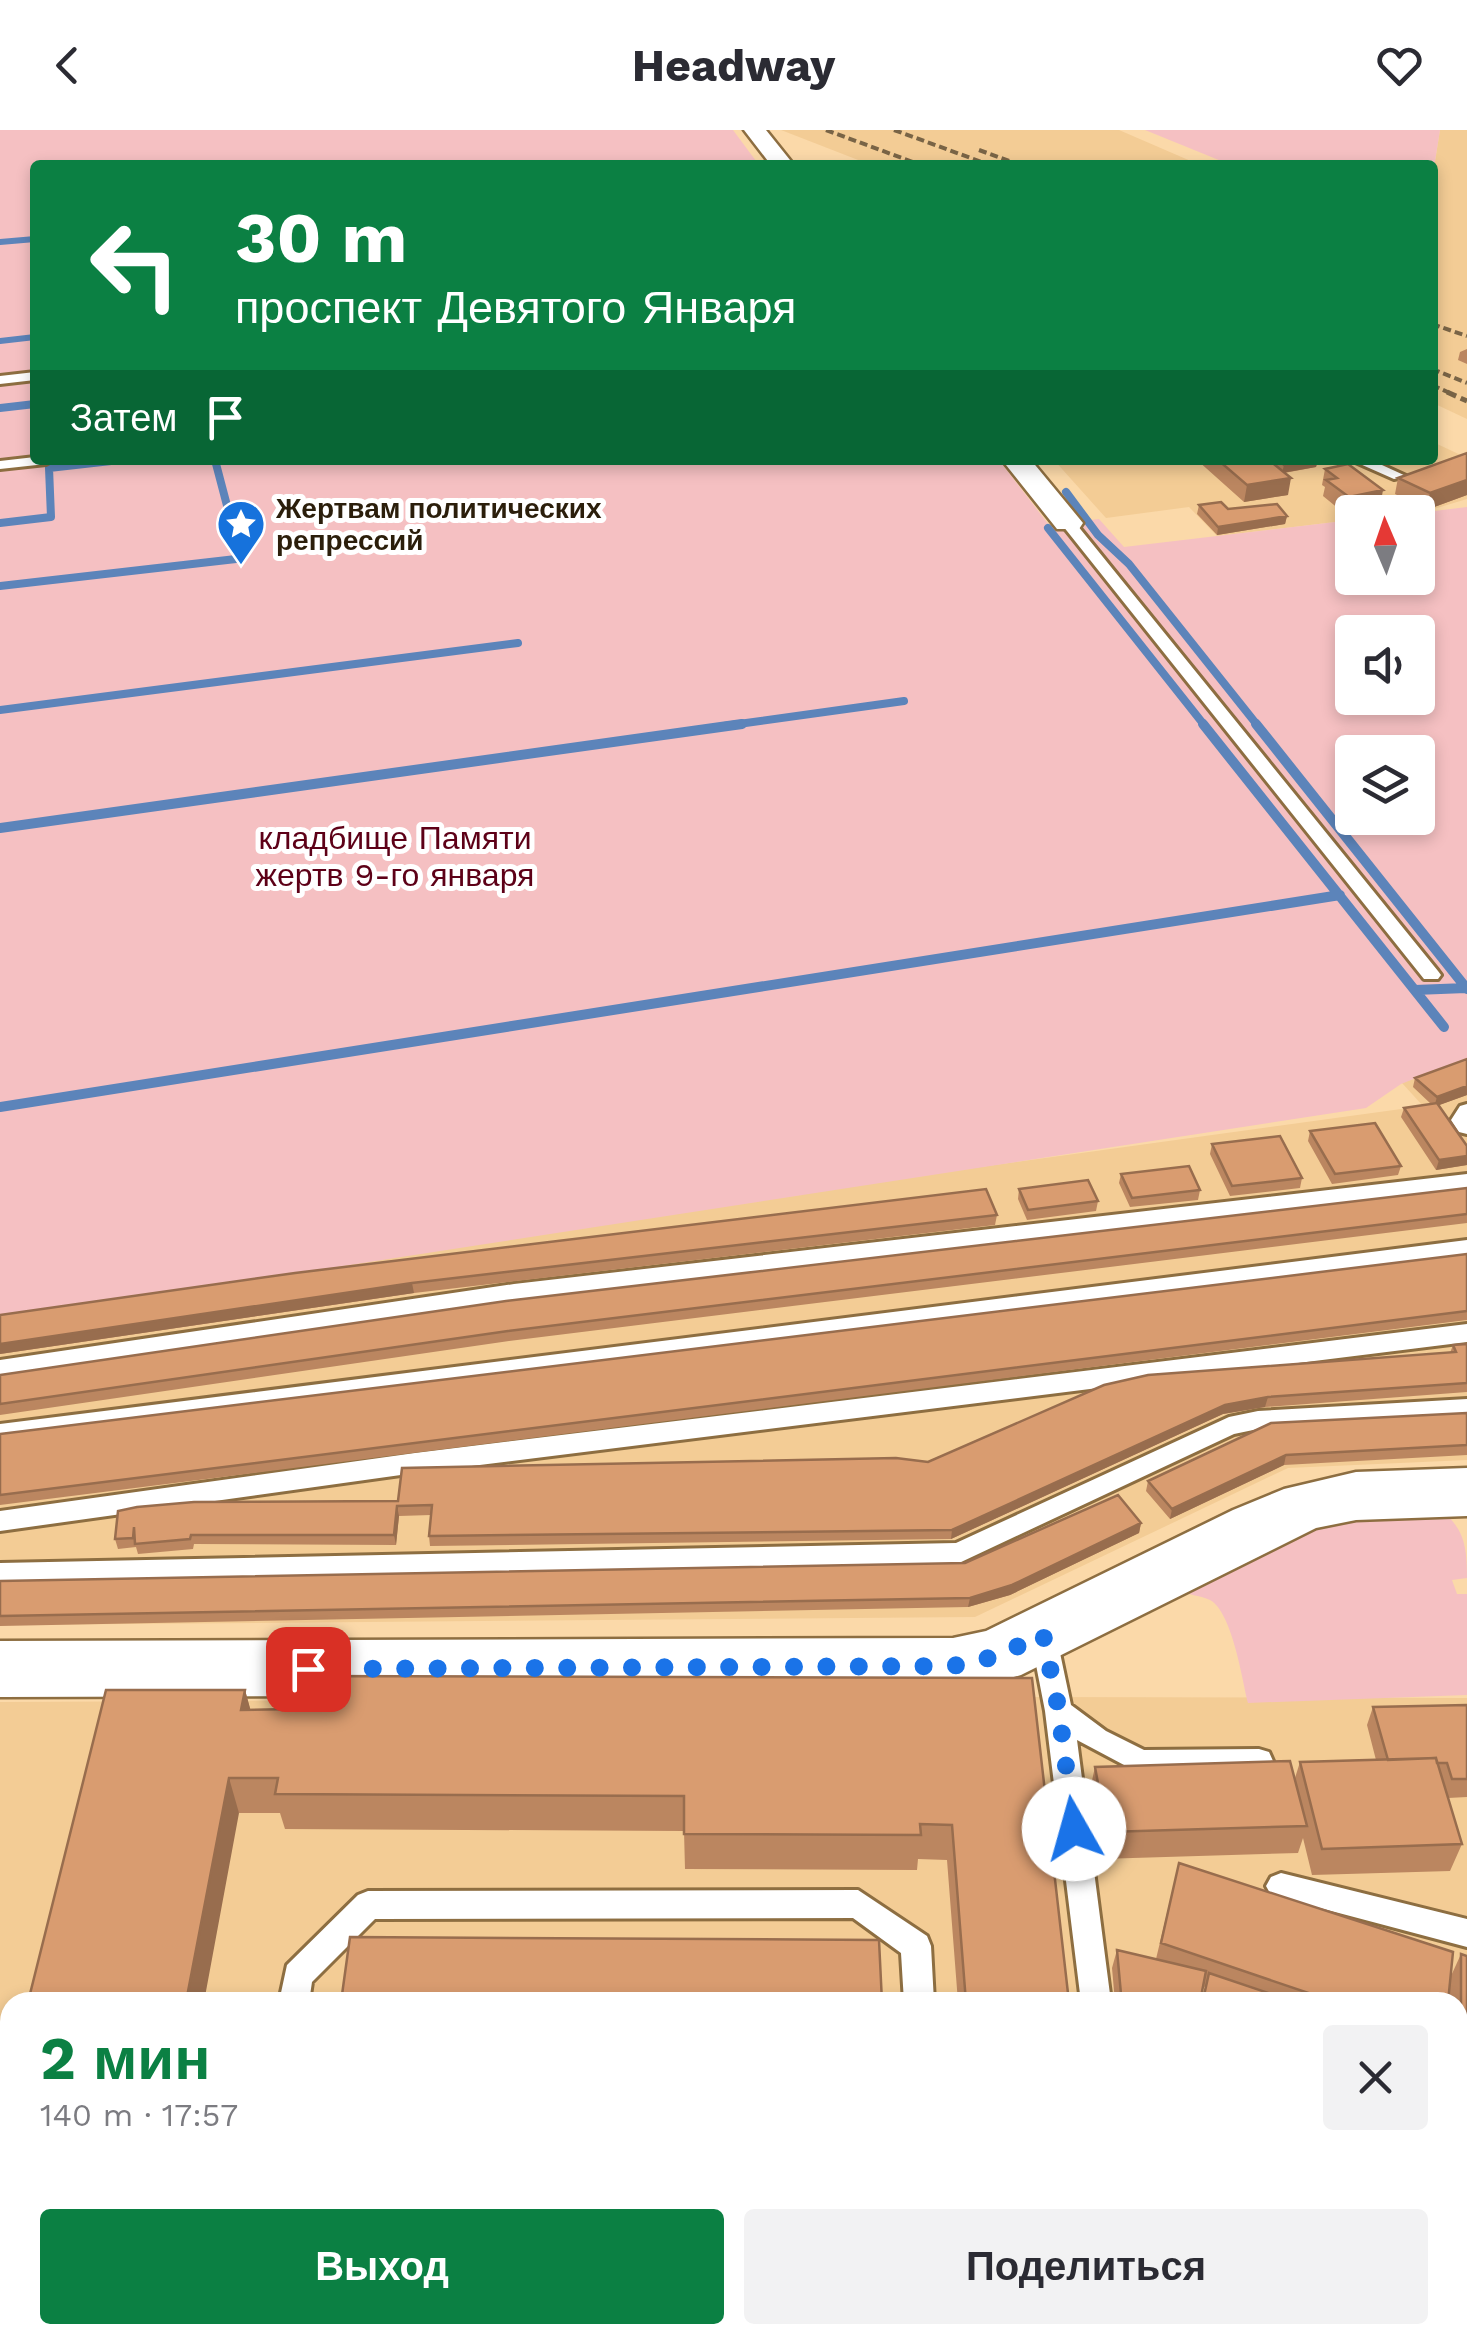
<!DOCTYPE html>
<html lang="ru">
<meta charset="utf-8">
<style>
body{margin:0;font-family:"Work Sans",sans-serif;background:#f2f2f3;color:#2b2b33;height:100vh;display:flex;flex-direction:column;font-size:38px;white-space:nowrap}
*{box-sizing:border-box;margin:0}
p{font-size:32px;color:#7c7c81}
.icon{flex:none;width:55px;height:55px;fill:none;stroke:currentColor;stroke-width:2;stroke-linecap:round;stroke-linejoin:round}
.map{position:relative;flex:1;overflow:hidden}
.sheet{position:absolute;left:0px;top:1862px;width:1468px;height:352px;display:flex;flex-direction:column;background:#fff;border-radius:30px 30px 0 0;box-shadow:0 5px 15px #0003}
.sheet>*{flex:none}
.guide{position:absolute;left:30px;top:30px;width:1408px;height:305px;border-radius:10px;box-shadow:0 5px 15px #0003;background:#0b8043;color:#fff;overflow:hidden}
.needle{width:65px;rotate:358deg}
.tools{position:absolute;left:1335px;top:365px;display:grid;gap:20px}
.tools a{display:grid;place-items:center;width:100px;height:100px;border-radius:10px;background:#fff;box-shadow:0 5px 15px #0003;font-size:50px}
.pin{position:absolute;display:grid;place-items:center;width:85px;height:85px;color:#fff;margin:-42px;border-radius:20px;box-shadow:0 5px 15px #0006}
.me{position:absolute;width:110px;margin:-55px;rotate:353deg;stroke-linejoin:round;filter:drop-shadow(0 0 8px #0008)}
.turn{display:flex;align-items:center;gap:35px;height:210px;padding:0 40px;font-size:45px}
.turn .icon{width:130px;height:130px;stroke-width:2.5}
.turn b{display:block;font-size:70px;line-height:85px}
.then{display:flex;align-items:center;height:95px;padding:0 40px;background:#0003;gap:20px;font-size:38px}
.round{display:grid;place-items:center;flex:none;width:105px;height:105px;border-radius:10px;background:#f2f2f3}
.head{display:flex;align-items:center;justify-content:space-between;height:170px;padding:0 40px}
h1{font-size:60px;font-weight:700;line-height:75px;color:#0b8043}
.cta{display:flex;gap:20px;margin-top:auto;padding:20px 40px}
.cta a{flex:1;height:115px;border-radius:10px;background:#0b8043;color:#fff;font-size:40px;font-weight:700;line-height:115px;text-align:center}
.cta a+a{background:#f2f2f3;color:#2b2b33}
header{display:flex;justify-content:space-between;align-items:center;height:130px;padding:0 40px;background:#fff;font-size:45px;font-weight:700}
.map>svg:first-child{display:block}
.built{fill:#f3cc95;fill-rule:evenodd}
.green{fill:#f5c0c2;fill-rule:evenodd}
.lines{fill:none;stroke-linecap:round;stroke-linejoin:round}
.stream-far2{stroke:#5c84ba;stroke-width:6}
.stream-far1{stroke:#5c84ba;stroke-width:8}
.stream{stroke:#5c84ba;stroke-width:10}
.lane-casing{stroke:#8d6e41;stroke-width:6}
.street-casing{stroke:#8d6e41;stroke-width:5}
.secondary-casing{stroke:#8d6e41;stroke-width:5}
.lane{fill:#fff;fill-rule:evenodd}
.street{fill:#fff;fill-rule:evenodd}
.secondary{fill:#fff;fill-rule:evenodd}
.rail-far1{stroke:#796446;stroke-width:4;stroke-dasharray:8 4;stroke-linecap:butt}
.rail{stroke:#796446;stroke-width:5;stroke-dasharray:10 5;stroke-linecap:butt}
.wall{fill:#bb8660}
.shaded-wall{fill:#986d4e}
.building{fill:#d99c70;stroke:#986d4e;stroke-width:2.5}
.route{stroke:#1a73e8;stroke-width:18;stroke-dasharray:0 32.4}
.labels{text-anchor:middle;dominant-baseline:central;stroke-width:10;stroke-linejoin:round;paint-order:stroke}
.far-poi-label{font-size:28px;font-weight:bold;fill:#2b1e0b;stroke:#fff;text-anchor:start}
.park-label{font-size:32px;fill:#5d0017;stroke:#fff}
</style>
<header><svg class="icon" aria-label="back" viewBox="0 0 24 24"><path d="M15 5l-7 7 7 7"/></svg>Headway<svg class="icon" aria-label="heart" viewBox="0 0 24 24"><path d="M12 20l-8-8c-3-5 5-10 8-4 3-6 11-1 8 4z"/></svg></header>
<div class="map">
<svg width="1467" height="2214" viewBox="0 0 1467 2214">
<rect width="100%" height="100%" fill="#fbd9a9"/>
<path class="built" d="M781,0h338l81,35h-329z
M1440,0h27v289l-34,-16v-229z
M1433,312l34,16v41l-40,12 -75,1v8l-135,16 -28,-29 -83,11 -52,-58h378z
M1467,928v402l-179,8 -313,149 -975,8v-323l1423,-196 -21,-23z
M1029,1567l438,1v646h-1467v-642zM10,1872h1448v333h-1448z"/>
<path class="green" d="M0,0h733l26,35h-724v295h964l50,65 50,-6 25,28 228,-27v58h66v-65l49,-6v551l-66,26 -35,24 -1366,211zM1352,502h66v66h-66zM1352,622h66v66h-66z
M1145,0h295l-7,44 -1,-9h-201z
M1440,1380c25,18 27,38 27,68l-15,2 5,14h10v101l-219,8c-6,-25 -16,-91 -38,-103 -10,-5 -20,-4 -30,-10l84,-44 69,-25z"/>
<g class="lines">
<path class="stream-far2" d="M0,112l35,-3
M0,211l35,-4"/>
<path class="stream-far1" d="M0,278l35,-4
M215,330l24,91
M1066,362l32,43 31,29 129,162
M0,393l51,-6 -2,-49 71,-8
M1048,398l157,198
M0,456l236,-27
M0,580l518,-67
M724,596l180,-25"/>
<path class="stream" d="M1203,594l241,303
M1256,594l211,265
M0,698l742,-104
M1415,860l51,-2
M0,977l1340,-212"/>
<g class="lane-casing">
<path id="lane" d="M35,242v8l-35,4v-8z
M35,327v3h18l-7,4 -46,5v-8z
M1351,330h20l35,16 -12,3z
M1063,390h10l365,451 3,4 -3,4h-14l-361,-453z
M1467,974v30l-8,-2 -8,-12 9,-14z
M1467,1044v14l-953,112 -514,78v-18l514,-76z
M1467,1110v16l-1467,186v-18z
M1467,1194v18l-1052,131 -415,58v-20l415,-58z
M1467,1269v18l-209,12 -24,5 -275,129 -959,22v-22l956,-20 273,-126 29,-6z
M1043,1493l9,3 4,8 15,71 35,26 38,19 115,-1 10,3 4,9 -4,9 -10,3 -118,1 -64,-34 34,262h-30l-36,-291 -15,-77 4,-8z
M1281,1743l186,46v28l-196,-52 -5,-9 5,-9z
M858,1760l69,46 4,10 3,56h-30l-3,-49 -48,-35 -478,1 -63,63 -3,20h-30l8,-37 71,-70 10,-4z
M0,2006h10v32h-10z
M221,2205h44l-4,9h-44z
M834,2205h49l4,9h-49z
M1116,2205h34l2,9h-34z"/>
</g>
<g class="street-casing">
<path id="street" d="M744,0h22l28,35h-23z
M1002,330h29l52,63 -4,6h-22z"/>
</g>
<g class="secondary-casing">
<path id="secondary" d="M1467,1338v48l-111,4 -40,8 -295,147 -68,19 -953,3v-56l953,-3 33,-7 247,-121 51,-21 72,-17z"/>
</g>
<use href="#lane" class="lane"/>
<use href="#street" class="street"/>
<use href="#secondary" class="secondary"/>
<path class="rail-far1" d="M826,0l95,35
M894,0l96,35
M979,20l41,15
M1432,194l35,12
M1432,239l35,14
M1432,255l20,9"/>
<path class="rail" d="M1447,262l20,9"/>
</g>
<path class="wall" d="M1467,219v15l-9,-4 2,-8z
M1467,323v42l-41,15 -31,-16 3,-16z
M1197,330l73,1 48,-1 -2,7 -32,6 4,22 -44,7z
M1325,339l55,38 -35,7 -22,-18 2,-9 -3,-2z
M1199,375l29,4 59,7 -2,8 -68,11 -20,-21z
M1467,929v36l-28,10 28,41v19l-31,5 -35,-53 3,-9 27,-4 -18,-17 2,-9z
M1310,1001l91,35 -3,9 -66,9 -24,-43z
M1212,1014l90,34 -2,10 -70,8 -20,-42z
M1121,1044l79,16 -2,10 -68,7 -11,-24z
M1467,1058v35l-958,118 -509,74v-40z
M1019,1059l79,12 -2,10 -69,9 -9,-21z
M997,1085l-2,10 -581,68 -414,61v-39z
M1467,1124v66l-1467,185v-71z
M1467,1214v48l-202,15 -42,7 -272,125 -521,7 -1,-10 2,-21 -32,1 -3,29 -202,-1 -1,5 -55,5 -2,-7 -18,2 -3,-10 283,-38 530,-39 522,-109 3,-8z
M1467,1283v42l-183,10 -114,54 -24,-28 2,-10z
M1141,1393l-2,10 -129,62 -42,12 -968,19v-45l965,-18z
M1032,1548l37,324h-111l-11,-142 -29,-1 -1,11 -232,-1 -1,-38 -399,-2 -5,-16h-41l-133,-123h139l5,19h42z
M1467,1575v92l-19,1 14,46 -12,27 -138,4 -9,-37 -5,15 -198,6 -11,-65 6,-27 200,11 5,-16 76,-2 -9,-35 6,-18z
M1179,1733l272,113 10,-22 6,2v149l-9,-4v-99h-257l4,-15 -2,-1 -3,16h-85l-3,-34 5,-18 39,9z
M1458,1986l9,3v63l-3,4 -6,-2z
M1394,2205h21l24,9h-50z"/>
<path class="shaded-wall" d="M1310,330h8l-2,7 -34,6 2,-8z
M1291,348l-3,17 -44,7 3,-17z
M1467,350v15l-41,15 4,-17z
M1383,360l-3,17 -35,7 4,-17z
M1287,386l-2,8 -68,11 1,-8z
M1467,956v9l-33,12 3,-10z
M1467,1026v9l-31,5 3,-10z
M412,1153l2,10 -414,61v-10z
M1268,1267l-3,10 -42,7 -272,125 1,-9 273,-125z
M1286,1325l-2,10 -114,54 2,-10z
M397,1376l2,10 -3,29 -2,-10z
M1141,1393l-2,10 -129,62 -42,12 2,-9z
M245,1560l10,36 -14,-16z
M229,1648l10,35 -35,189h-18z"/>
<path class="building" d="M1467,323v27l-37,13 -32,-15z
M1218,330h51l22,18 -44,7z
M1278,330h32l-26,5z
M1348,334l35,26 -34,7 -23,-17 11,-2 -12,-9z
M1221,372l7,7 49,-5 10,12 -69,11 -19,-22z
M1467,929v27l-30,11 -22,-19z
M1437,973l30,43v10l-28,4 -35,-52z
M1375,993l26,43 -66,8 -25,-43z
M1280,1006l22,42 -70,8 -20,-42z
M1189,1036l11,24 -68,8 -11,-24z
M1088,1050l10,21 -70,9 -9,-21z
M1467,1058v26l-959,117 -508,73v-29l506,-74z
M986,1059l11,26 -585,68 -412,61v-29l295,-42z
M1467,1124v57l-1467,184v-61z
M1467,1214v39l-199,14 -43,8 -273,125 -523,6 3,-31 -35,1 -3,29h-203l-1,4 -55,5 -1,-17 -1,11 -18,1 3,-28 19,-4 57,-5 204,-1 4,-33 494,-10 32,4 176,-77 44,-10 308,-23 -3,-7z
M1467,1283v32l-181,10 -114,54 -24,-28 123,-58z
M1118,1365l23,28 -129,62 -42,13 -970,18v-35l965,-18z
M298,1546l734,2 37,324h-103l-14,-177 -32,-1 1,11 -237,-1v-38l-409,-2 3,-16h-49l-43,224h-158l78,-312h139l-4,20 51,-1z
M1467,1575v74h-15l-5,-16h-10l-1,-5 -48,2 -15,-53z
M1436,1628l26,86 -140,5 -22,-87z
M1290,1631l17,65 -200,6 -12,-65z
M1179,1733l274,89 -5,50h-113l-174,-59z
M350,1807l529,3 3,62h-541z
M1117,1820l89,21 -6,31h-48l-31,-8z
M1461,1824l6,2v80l-6,-2z
M1209,1843l86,29h-85l-7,-2z
M1458,1928l9,3v24l-9,-4z
M1458,1986l9,3v58l-9,-3z
M1012,2205h69l-2,9h-70z
M1153,2205h21v9h-20z
M1397,2205h18l24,9h-44z"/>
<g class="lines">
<path class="route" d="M308,1539l645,-3 45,-10 45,-22 16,77 15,118"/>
</g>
<defs>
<g id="sight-pin" transform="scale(2.5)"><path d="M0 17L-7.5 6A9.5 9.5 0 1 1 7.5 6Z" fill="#1672dc" stroke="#fff"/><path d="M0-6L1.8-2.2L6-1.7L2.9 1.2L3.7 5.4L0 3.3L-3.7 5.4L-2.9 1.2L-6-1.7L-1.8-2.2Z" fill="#fff"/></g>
</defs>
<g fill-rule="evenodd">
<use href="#sight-pin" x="241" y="394"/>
</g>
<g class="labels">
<g class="far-poi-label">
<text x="276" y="378">Жертвам политических<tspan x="276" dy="32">репрессий</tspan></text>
</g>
<g class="park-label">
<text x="395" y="708">кладбище Памяти<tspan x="395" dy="37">жертв 9-го января</tspan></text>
</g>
</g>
</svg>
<div class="tools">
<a><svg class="needle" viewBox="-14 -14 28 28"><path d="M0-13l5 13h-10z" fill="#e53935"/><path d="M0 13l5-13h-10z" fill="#7c7c81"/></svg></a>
<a><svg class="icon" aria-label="sound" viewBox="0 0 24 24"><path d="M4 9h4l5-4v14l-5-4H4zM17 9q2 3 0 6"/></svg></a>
<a><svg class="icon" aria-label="layers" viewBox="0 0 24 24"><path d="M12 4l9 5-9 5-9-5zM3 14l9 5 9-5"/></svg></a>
</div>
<div class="pin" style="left:308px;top:1539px;background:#d93025"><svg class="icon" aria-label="arrive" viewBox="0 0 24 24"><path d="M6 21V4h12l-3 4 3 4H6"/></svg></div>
<svg class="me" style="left:1074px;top:1699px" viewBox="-20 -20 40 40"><circle r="19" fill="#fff"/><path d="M0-13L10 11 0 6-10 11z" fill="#1a73e8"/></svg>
<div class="guide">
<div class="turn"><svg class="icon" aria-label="left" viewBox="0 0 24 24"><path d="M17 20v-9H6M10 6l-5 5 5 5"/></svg><div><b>30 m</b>проспект Девятого Января</div></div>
<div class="then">Затем<svg class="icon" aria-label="arrive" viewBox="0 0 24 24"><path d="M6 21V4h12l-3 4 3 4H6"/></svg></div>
</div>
<section class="sheet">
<div class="head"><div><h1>2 мин</h1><p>140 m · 17:57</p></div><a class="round"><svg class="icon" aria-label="close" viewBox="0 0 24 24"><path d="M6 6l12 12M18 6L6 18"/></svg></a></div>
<div class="cta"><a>Выход</a><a>Поделиться</a></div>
</section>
</div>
